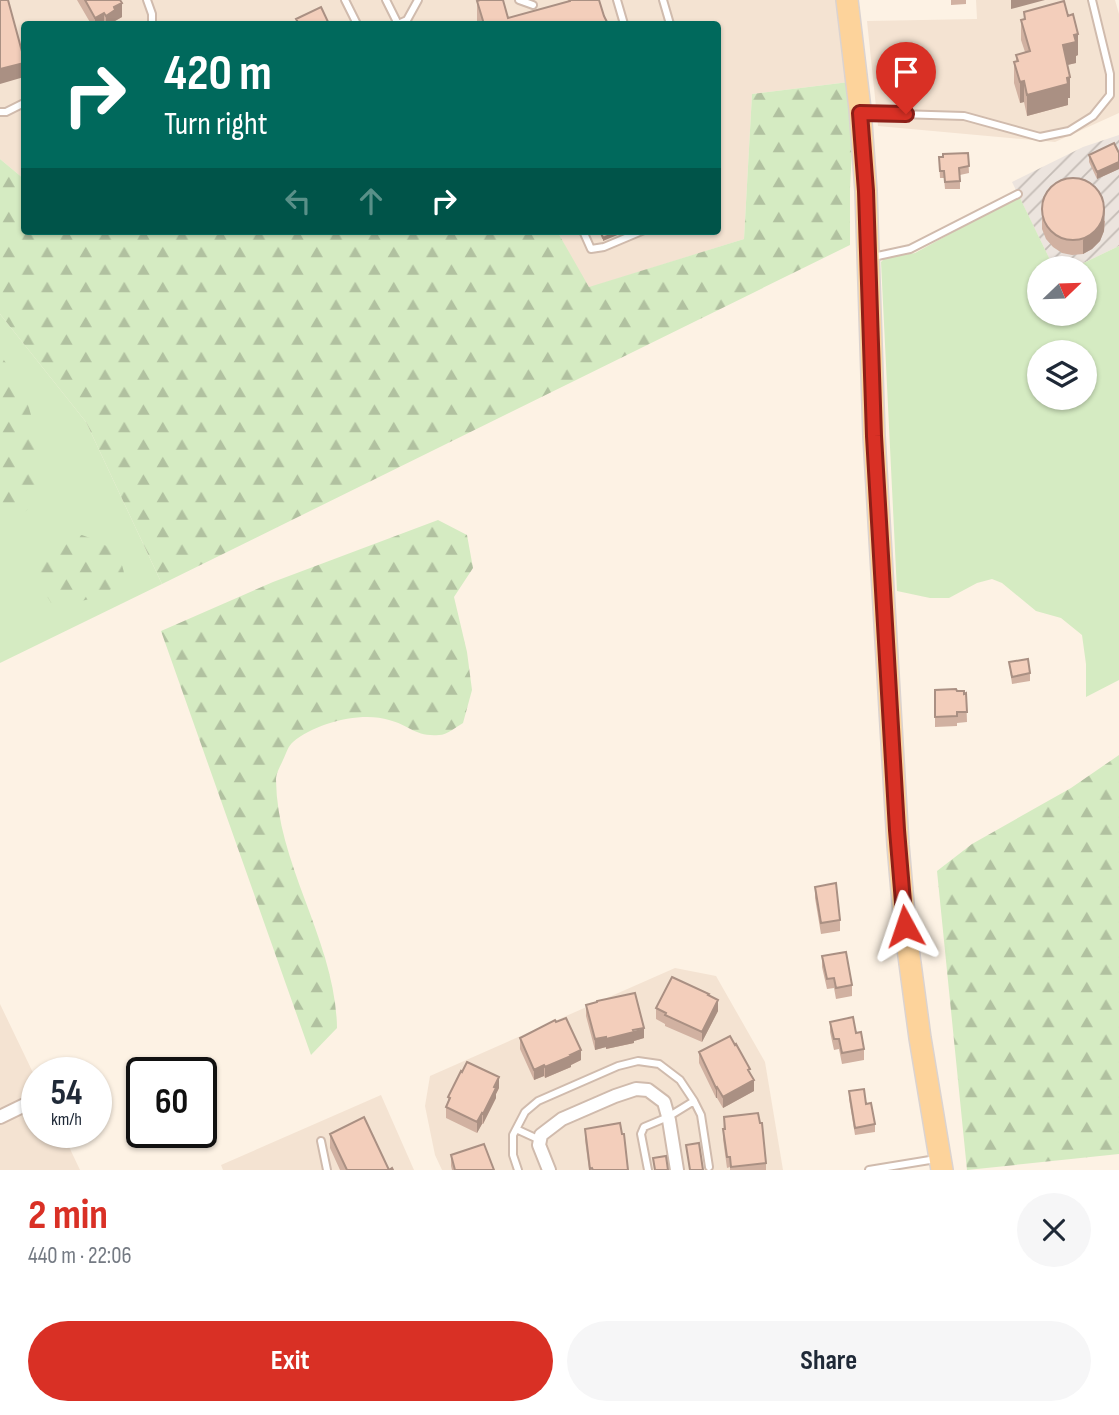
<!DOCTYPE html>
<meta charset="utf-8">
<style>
body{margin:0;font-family:"Sofia Sans Condensed",sans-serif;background:#f6f6f7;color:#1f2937;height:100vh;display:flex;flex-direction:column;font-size:26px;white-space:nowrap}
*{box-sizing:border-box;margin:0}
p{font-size:23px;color:#747a83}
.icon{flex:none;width:38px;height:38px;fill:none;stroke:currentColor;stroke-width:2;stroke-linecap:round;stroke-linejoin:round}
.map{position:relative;height:1170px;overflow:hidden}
.side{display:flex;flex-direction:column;background:#fff;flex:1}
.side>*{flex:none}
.top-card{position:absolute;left:21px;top:21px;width:700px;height:214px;border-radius:7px;box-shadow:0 2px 5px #0004;background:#00695c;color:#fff;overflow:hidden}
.needle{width:46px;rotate:67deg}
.tools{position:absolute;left:1027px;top:256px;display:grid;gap:14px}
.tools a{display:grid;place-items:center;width:70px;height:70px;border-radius:50%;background:#fff;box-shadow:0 2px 5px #0004;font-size:35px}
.speed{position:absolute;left:21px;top:1057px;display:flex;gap:14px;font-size:35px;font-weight:700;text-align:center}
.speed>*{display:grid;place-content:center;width:91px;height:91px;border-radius:50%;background:#fff;box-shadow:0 2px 5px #0004;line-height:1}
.speed small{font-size:18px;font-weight:400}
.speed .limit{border:4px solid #111;border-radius:10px;background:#fff;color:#111}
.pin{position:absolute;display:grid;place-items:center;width:60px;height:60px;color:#fff;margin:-72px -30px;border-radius:50% 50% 50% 0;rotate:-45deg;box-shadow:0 0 7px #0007}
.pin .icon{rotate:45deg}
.me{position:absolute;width:77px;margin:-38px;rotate:355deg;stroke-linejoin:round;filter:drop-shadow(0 0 5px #0008)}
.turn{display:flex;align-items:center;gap:24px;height:147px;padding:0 28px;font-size:32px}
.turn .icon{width:91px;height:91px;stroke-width:2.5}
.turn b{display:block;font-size:49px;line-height:60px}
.lanes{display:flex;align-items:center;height:66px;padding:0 28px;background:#0003;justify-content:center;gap:35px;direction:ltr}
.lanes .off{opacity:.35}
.round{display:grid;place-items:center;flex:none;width:74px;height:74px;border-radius:37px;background:#f6f6f7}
.headline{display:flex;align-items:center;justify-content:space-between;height:119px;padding:0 28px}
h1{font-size:42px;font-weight:700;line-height:52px;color:#d93025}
.action{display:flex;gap:14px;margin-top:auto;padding:14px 28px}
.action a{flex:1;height:80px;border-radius:42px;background:#d93025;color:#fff;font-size:28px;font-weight:700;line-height:80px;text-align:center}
.action a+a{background:#f6f6f7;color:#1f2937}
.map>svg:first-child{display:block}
.residential{fill:#f4e3d2}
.industrial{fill:url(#industrial-furrows)}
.grass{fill:#d5ebc2;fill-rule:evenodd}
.forest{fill:url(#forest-firs)}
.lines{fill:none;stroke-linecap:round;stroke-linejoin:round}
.lane-casing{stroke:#d0bbad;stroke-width:10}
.street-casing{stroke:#d0bbad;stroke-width:16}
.primary-casing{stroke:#dbd3d0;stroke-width:24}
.lane{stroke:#fff;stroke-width:6}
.street{stroke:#fff;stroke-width:12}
.primary{stroke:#fdd39b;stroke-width:21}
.wall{fill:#d1b1a1}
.shaded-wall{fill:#aa9083}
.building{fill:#f3cebb;stroke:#aa9083;stroke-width:2}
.route-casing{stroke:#8d1f18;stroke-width:18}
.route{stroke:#d93025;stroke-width:12}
</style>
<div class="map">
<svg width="1119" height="1170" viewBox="0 0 1119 1170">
<defs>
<pattern id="industrial-furrows" width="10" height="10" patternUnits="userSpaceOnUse" patternTransform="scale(1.75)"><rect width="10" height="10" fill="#ece4de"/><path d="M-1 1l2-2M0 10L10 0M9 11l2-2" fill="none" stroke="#c4bcb6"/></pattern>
<pattern id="forest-firs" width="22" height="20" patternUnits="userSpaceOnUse" patternTransform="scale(1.75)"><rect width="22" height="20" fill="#d5ebc2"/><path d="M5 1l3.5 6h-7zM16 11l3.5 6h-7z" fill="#b1c1a0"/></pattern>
</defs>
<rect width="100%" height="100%" fill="#fdf2e4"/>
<path class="residential" d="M0,0h840l9,82 -97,12 -8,145 -156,49 -31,-57h161v-207h-694v155l-24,-20z
M976,0h139l4,14v99l-64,29 -177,-16 -11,-105 110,-2z
M675,968l41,8 49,86 18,108h-341l-7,-15 -10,-49 5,-30z
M0,1004l37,77v51h25l18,38h-80z
M381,1095l33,75h-191l-2,-5z"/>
<path class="industrial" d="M1119,135v111l-46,22h-19l-42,-86 71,-35z"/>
<path class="grass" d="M1019,196l35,72h-14v45h45v-45h-12l46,-22v434l-33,17v-33l-4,-29 -21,-17 -25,-7 -34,-28 -10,-4 -15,4 -28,15h-19l-33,-7 -16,-329 4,-4 30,-5zM1040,352h45v45h-45z
M0,314l86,108 76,162 -162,79z"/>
<path class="forest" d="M849,82l4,49 -3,57v57l-688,339 -76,-162 -86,-108v-155l24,20v52h533l32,56 155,-48 8,-145z
M0,355c20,24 35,59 36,90 0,6 -1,11 0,16 1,13 5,26 -1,38 -5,11 -17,20 -27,26l-8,-4z
M438,520l29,15 6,33 -19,29 13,55 5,38 -9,33c-7,4 -16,12 -24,12 -24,2 -30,-10 -50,-15 -27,-9 -74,3 -96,22 -5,4 -7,12 -10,18 -3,7 -7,13 -7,20 1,86 60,162 61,248l-26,27 -150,-424 112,-49z
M82,535c25,9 41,17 43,45 -23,17 -45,25 -74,23 -5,-9 -13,-20 -13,-31 0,-23 26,-34 44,-37z
M1119,755v399l-152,16 -30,-299 35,-27 99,-56z"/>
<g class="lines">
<g class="lane-casing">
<path id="lane" d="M147,0l5,14v10
M345,0l12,24
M386,0l12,24
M519,0l14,5
M617,0l7,24
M663,0l7,24
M398,24l9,-4 11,-20
M0,112h6l18,-9
M865,113l99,3 76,21 29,-6 24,-15 17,-21v-21l-18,-74
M583,231l8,18 13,-2 38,-16
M873,257l37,-8 108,-55
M694,1101l7,14 8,52
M516,1129l24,11
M321,1141l6,29
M518,1170l-5,-15v-20l12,-23 13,-11 80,-35 20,-5 21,3 21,16 14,21 -26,16 -24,10 -3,7 7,36
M869,1170l67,-11"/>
</g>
<g class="street-casing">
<path id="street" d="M0,1117l37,-18
M549,1170l-10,-25 2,-10 21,-16 53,-23 21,-7 12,1 16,12 5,18 8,50"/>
</g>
<g class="primary-casing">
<path id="primary" d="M847,0l13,109 6,82 8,245 24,409 7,81 15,112 22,132"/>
</g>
<use href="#lane" class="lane"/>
<use href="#street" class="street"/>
<use href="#primary" class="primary"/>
</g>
<path class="wall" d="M77,0h43l2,17 -7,4v3h-24z
M568,0h31l5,16 4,8h-130l-1,-3v-20l31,17 60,-16z
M951,0h15v4l-15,1z
M1024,12l54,43 -2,1v7l-9,2 3,33h-2v7l-41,11 -3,-14 -4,1 -6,-20v-21h2v-7l9,-3 -4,-12v-20l3,-1z
M968,153l1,20 -9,2v14h-15l-1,-11h-4l-1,-21z
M1119,153v16l-22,10 -8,-17v-7z
M1042,205l63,16 -1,10 -4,10 -8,8 -9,5 -11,1 -10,-2 -9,-6 -7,-8 -4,-10z
M1009,662l21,11v8l-18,3z
M935,690l22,1 9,2 1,29 -10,1v3l-22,1z
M815,887l25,33v11l-19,3 -6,-36z
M822,956l30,29v11l-16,3 -2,-11 -7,1 -5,-22z
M709,996l9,15 -16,31 -37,-16v-2l-9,-5v-11z
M586,1005l58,33 -10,3v2l-28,6v-2l-11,3 -9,-34z
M830,1022l26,11 8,16v11l-22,4 -3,-15 -5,1 -4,-18z
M520,1038l61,22 -10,5v2l-26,11 -1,-2 -10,4 -14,-31z
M699,1052l51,21 4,18 -31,17 -6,-10h-1l-17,-35z
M499,1088l-3,6v4l-13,26h-1l-5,9 -31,-15v-11l2,-6v-4z
M849,1091l17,13 9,20v8l-20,3 -6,-36z
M724,1117l42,46v7h-36v-3l-3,1 -4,-29z
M585,1129l43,41h-39l-4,-30z
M330,1134l59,36h4h-53l-10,-22z
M451,1155l43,15h-42l-1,-4z"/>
<path class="shaded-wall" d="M1011,0h34l-34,9z
M122,3v14l-7,4v3h-9v-8l8,-9z
M104,13v11h-9v-6z
M1078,34v21l-2,1v7l-13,3v-21l11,-10z
M24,63v14l-24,7v-15z
M1070,77v21h-2v7l-41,11v-21z
M1024,81v21l-4,1v-21z
M1119,162v7l-22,10v-7z
M1105,206l-1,25 -4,10 -8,8 -9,5v-14z
M619,231h8l-24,10v-3z
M718,1000v11l-16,31v-10z
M644,1028v10l-10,3v2l-28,6v-10z
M606,1037v10l-11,3v-11z
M581,1050v10l-10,5v2l-26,11v-11z
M544,1065v11l-10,4v-10z
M499,1077v11l-3,6v4l-13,26v-10z
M754,1080v11l-31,17v-11z
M717,1087v11h-1v-10z
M482,1113v11l-5,9v-11z"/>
<path class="building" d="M0,0h8l16,59v4l-24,6z
M85,0h35l2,3 -8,4 1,3 -9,6 -2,-3 -9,5z
M480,0h23l5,18 62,-17v-1h29l5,16 4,8h-124l-7,-23z
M1064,1l4,15 5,-2 5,20 -4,1 2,7 -13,3 7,32 -3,1 1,6 -41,11 -3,-14 -4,1 -6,-20 4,-1 -2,-6 14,-4 -9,-31 4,-1 -1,-7z
M321,7l8,17h-30l-3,-5z
M1114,143l5,10v9l-22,10 -8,-17z
M968,153l1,13 -10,2 1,13 -15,1 -1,-11h-4l-1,-14h4v-3z
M1042 209a31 31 0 1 1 62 0a31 31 0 1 1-62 0Z
M600,231h19l-16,7z
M1028,659l2,14 -18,4 -3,-15z
M956,689l1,2h7v3l2,-1 1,19h-10v4l-22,1v-27z
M836,883l4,37 -19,3 -6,-36z
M846,952l6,33 -16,3 -2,-10 -7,1 -5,-23z
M672,977l37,17 -1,1 10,5 -16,32 -37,-17 1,-2 -10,-5z
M635,993l9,35 -11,2 1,2 -28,7v-2l-11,2 -9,-34 11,-3v-1z
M853,1017l3,16 5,-1 3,17 -22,4 -3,-14h-5l-4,-17z
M566,1018l15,32 -11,5 1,1 -26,11 -1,-2 -10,5 -14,-32 35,-18 1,2z
M730,1036l5,9 1,-1 14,25 -2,1 6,10 -31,17 -6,-10 -1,1 -17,-36z
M467,1062l32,15 -5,10 2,1 -13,26 -1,-1 -5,9 -31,-15 4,-9 -2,-1 13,-26 1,1z
M864,1089l2,15 5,-1 4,21 -20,4 -6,-37z
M758,1113l2,10h2l4,40 -35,4 -1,-10h-3l-4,-28h2l-1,-12z
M364,1117l25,53 3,-2 1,2h-46l-17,-36z
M620,1123l2,11h2l4,36h-35l-1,-2 -2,1 -5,-40z
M699,1143l4,27h-13l-4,-25z
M484,1144l10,26h-39l-4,-15z
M666,1156l2,14h-13l-2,-12z"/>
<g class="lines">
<g class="route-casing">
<path id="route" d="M905,926l-8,-96 -23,-394 -8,-245 -6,-78 46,1"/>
</g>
<use href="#route" class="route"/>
</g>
</svg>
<div class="tools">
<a><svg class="needle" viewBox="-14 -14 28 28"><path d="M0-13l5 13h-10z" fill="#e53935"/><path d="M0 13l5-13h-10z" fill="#747a83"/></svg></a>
<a><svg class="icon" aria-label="layers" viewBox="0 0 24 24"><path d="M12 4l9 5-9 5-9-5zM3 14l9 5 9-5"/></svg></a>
</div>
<div class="speed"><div>54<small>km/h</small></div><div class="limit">60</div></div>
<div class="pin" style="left:906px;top:114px;background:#d93025"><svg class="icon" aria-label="arrive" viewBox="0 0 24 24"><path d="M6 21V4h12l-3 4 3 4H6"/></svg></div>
<svg class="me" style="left:905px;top:926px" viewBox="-20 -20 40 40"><path d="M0-17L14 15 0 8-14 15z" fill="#d93025" stroke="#fff" stroke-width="4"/></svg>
<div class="top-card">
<div class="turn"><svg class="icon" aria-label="right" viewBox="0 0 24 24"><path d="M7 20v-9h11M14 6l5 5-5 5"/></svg><div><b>420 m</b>Turn right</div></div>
<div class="lanes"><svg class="icon off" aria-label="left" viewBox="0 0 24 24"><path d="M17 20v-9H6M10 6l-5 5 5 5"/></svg><svg class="icon off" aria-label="ahead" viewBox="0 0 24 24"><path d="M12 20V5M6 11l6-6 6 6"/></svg><svg class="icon" aria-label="right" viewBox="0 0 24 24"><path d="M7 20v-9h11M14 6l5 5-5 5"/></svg></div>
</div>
</div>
<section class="side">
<div class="headline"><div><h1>2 min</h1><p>440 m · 22:06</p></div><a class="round"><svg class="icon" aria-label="close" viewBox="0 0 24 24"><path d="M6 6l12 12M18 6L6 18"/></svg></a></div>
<div class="action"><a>Exit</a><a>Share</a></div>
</section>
